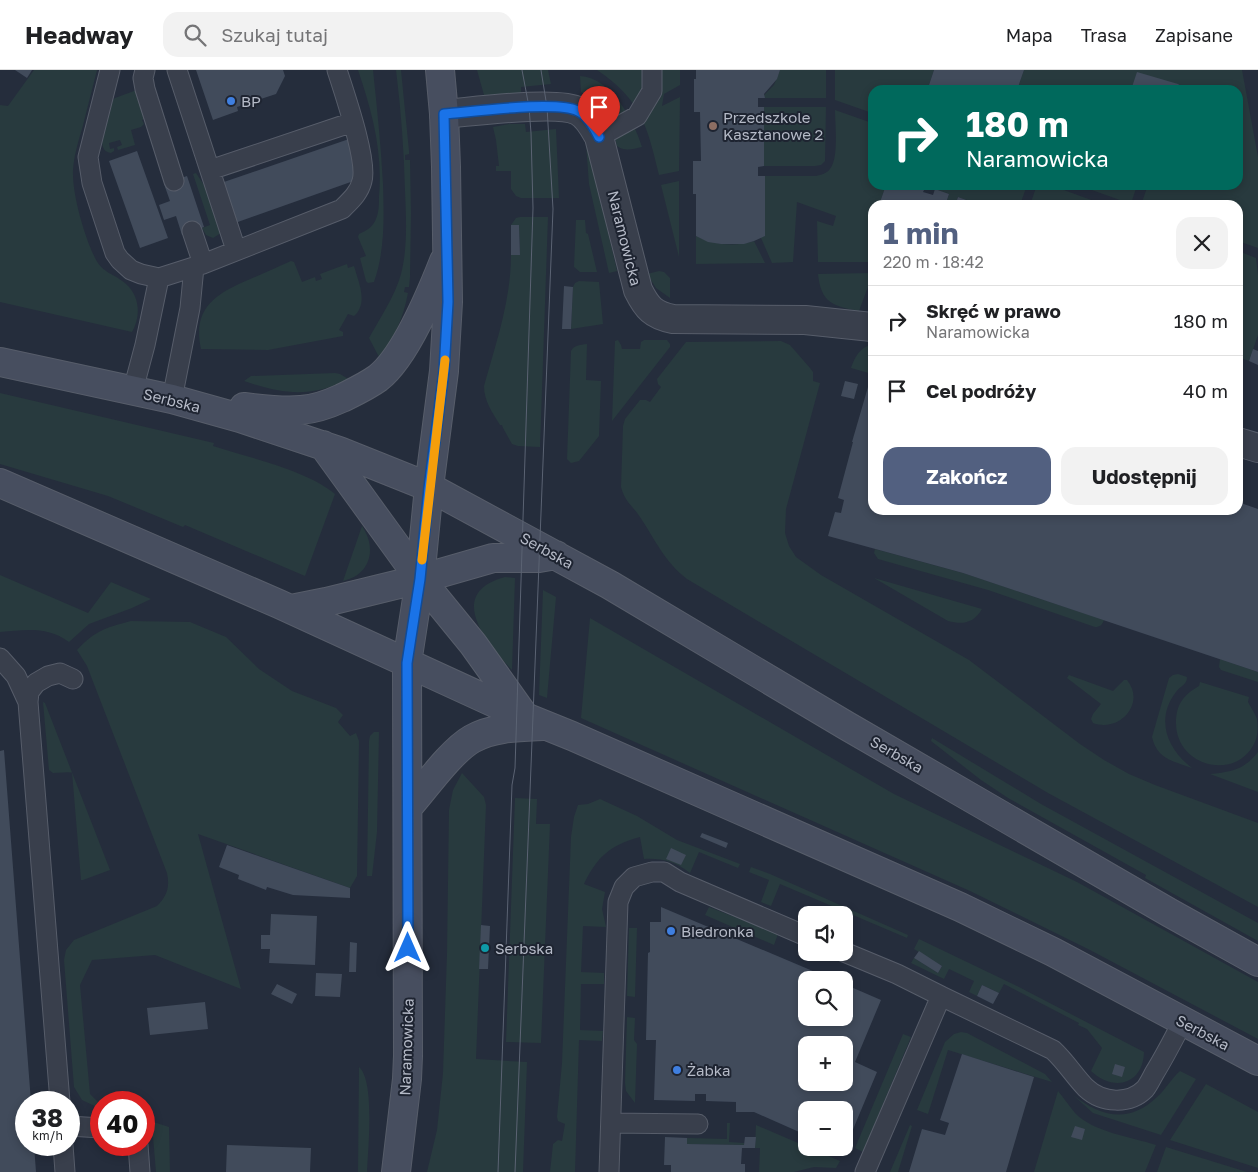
<!DOCTYPE html>
<html lang="pl">
<meta charset="utf-8">
<style>
body{margin:0;font-family:"Golos Text",sans-serif;background:#f2f2f2;color:#202124;height:100vh;display:flex;flex-direction:column;font-size:19px;white-space:nowrap}
*{box-sizing:border-box;margin:0}
p{font-size:16px;color:#757577}
.icon{flex:none;width:28px;height:28px;fill:none;stroke:currentColor;stroke-width:2;stroke-linecap:round;stroke-linejoin:round}
.map{position:relative;flex:1;overflow:hidden}
.details{position:absolute;left:868px;top:130px;width:375px;height:315px;display:flex;flex-direction:column;background:#fff;border-radius:15px;box-shadow:0 2px 8px #0003}
.details>*{flex:none}
.top-card{position:absolute;left:868px;top:15px;width:375px;height:105px;border-radius:15px;box-shadow:0 2px 8px #0003;background:#00695c;color:#fff;overflow:hidden}
.tools{position:absolute;left:798px;top:836px;display:grid;gap:10px}
.tools a{display:grid;place-items:center;width:55px;height:55px;border-radius:10px;background:#fff;box-shadow:0 2px 8px #0003;font-size:25px}
.speed{position:absolute;left:15px;top:1021px;display:flex;gap:10px;font-size:25px;font-weight:700;text-align:center}
.speed>*{display:grid;place-content:center;width:65px;height:65px;border-radius:50%;background:#fff;box-shadow:0 2px 8px #0003;line-height:1}
.speed small{font-size:12px;font-weight:400}
.speed .limit{border:8px solid #d22;background:#fff;color:#111}
.pin{position:absolute;display:grid;place-items:center;width:42px;height:42px;color:#fff;margin:-51px -21px;border-radius:50% 50% 50% 0;rotate:-45deg;box-shadow:0 0 5px #0007}
.pin .icon{rotate:45deg}
.me{position:absolute;width:55px;margin:-28px;rotate:0deg;stroke-linejoin:round;filter:drop-shadow(0 0 4px #0008)}
.turn{display:flex;align-items:center;gap:18px;height:105px;padding:0 15px;font-size:22px}
.turn .icon{width:65px;height:65px;stroke-width:2.5}
.turn b{display:block;font-size:35px;line-height:42px}
.round{display:grid;place-items:center;flex:none;width:52px;height:52px;border-radius:15px;background:#f2f2f2}
.overview{display:flex;align-items:center;justify-content:space-between;height:85px;padding:0 15px}
h1{font-size:30px;font-weight:700;line-height:38px;color:#526080}
.button{display:flex;gap:10px;margin-top:auto;padding:10px 15px}
.button a{flex:1;height:58px;border-radius:15px;background:#526080;color:#fff;font-size:20px;font-weight:700;line-height:58px;text-align:center}
.button a+a{background:#f2f2f2;color:#202124}
ul{padding:0;list-style:none}
li{display:flex;align-items:center;gap:15px;height:70px;padding:0 15px;border-top:1px solid #e0e0e0}
li div{flex:1}
li b{display:block;font-size:19px}
li em{font-style:normal}
header{display:flex;align-items:center;gap:30px;box-sizing:border-box;height:70px;padding:0 25px;background:#fff;border-bottom:1px solid #e0e0e0}
header strong{font-size:24px}
nav{display:flex;gap:28px;margin-inline-start:auto;font-size:18px}
.search{width:350px;height:45px;background:#f2f2f2;display:flex;align-items:center;gap:12px;box-sizing:border-box;padding:0 18px;border-radius:15px;color:#757577;font-size:19px}
.map>svg:first-child{display:block}
.green{fill:#283a3e}
.building{fill:#414b5b;fill-rule:evenodd}
.lines{fill:none;stroke-linecap:round;stroke-linejoin:round}
.lane-casing{stroke:#575d6a;stroke-width:21}
.street-casing{stroke:#575d6a;stroke-width:30}
.secondary-casing{stroke:#575d6a;stroke-width:30}
.lane{stroke:#393f4c;stroke-width:19}
.street{stroke:#393f4c;stroke-width:28}
.secondary{stroke:#474e5f;stroke-width:28}
.tram{stroke:#5b6373;stroke-width:1}
.route-casing{stroke:#114b97;stroke-width:12}
.route{stroke:#1a73e8;stroke-width:9}
.slow{stroke:#f59e0b;stroke-width:9}
.shop-dot{fill:#3f7fe0;stroke:#1e2431;stroke-width:2}
.education-dot{fill:#8d6e63;stroke:#1e2431;stroke-width:2}
.culture-dot{fill:#0f9aa8;stroke:#1e2431;stroke-width:2}
.labels{text-anchor:middle;dominant-baseline:central;stroke-width:4;stroke-linejoin:round;paint-order:stroke}
.poi-label{font-size:15px;fill:#b5bac7;stroke:#1e2431;text-anchor:start}
.street-label{font-size:15px;fill:#b5bac7;stroke:#1e2431}
</style>
<header>
<strong>Headway</strong>
<div class="search"><svg class="icon" aria-label="search" viewBox="0 0 24 24"><circle cx="10" cy="10" r="6"/><path d="M15 15l6 6"/></svg>Szukaj tutaj</div>
<nav><a>Mapa</a><a>Trasa</a><a>Zapisane</a></nav>
</header>
<div class="map">
<svg width="1258" height="1102" viewBox="0 0 1258 1102">
<rect width="100%" height="100%" fill="#252d3c"/>
<path class="green" d="M34,0h63c-5,20 -10,39 -15,59 -4,13 -8,27 -9,41 -1,24 11,65 22,88 8,16 19,15 31,26 14,12 15,33 6,48l-132,-30v-197l8,1z
M358,0h15c4,38 8,76 10,114 1,33 2,67 -9,98l-6,1 -2,-2 -6,-23 6,-2 -8,-19 1,-3c7,-3 14,-7 17,-15 3,-7 3,-15 3,-23 4,-44 -7,-85 -21,-126z
M396,0h5l8,81v3l-4,1v5h5l1,54 -1,63 -1,10h-4l-1,5 4,1c-5,25 -13,45 -29,64l-10,-19c11,-20 26,-42 32,-64 7,-27 5,-57 4,-83 -1,-40 -4,-81 -9,-121z
M477,0h71l3,14 -30,3v7l-27,3 -10,-2z
M597,0h83v15l-16,9 -2,12 18,-9 -1,74 -20,4c-12,-50 -18,-75 -62,-105z
M780,0h46v28h-61l-1,-3 10,-10z
M835,0h99l-6,18 5,2h-61v23l-37,-13z
M1024,0h218l16,87v91l-20,-7v-36h-97l7,-20h90v-95h-50l-10,-6 -47,6h-114z
M580,6c32,2 54,45 62,71 -9,2 -17,5 -25,-1 -6,-28 -9,-40 -36,-54z
M134,21h2l10,27 -4,2 2,4 -3,3 -10,3 4,15 -17,5 -1,-3 5,-2 -2,-5 -11,3 1,6 4,-1v3l-3,2c-6,-1 -8,-4 -9,-10l11,-43 2,-2z
M764,37h62l-1,54 -4,4 -6,1h-51z
M835,40l37,13v62h14l-7,20h-7v18l-1,5 1,1v33h-54l-1,-41 16,5 3,-10 -39,-14 -4,60 -21,1 -11,-25 4,-62h51c5,-1 11,-3 14,-7 9,-11 5,-45 5,-59z
M509,54h16l1,8 30,-3 3,69h-38l-5,-2 -5,-7v-18h-15v-5h3l-3,-26 -3,-13z
M586,74l5,13 26,114 -8,2 -20,-89z
M196,103l10,15 15,45 -8,5 -7,-3 -4,-7 8,-3 -17,-51z
M679,111v76l-18,-72z
M936,115h91l-7,20h-39l-23,-8 -2,6 -9,-3 2,-6 -14,-5z
M1037,115h13l44,16 -1,4h-63z
M1078,115h59l-6,19z
M520,147h28l-8,230 -22,-1 -6,-2 -9,-16 -1,-3h-2c-8,-13 -16,-24 -16,-39 12,-43 27,-86 27,-131h9l-1,-29 -8,-1 5,-7z
M576,150h9l1,13 2,1 9,38h-17l-6,-5z
M696,166c20,9 38,11 58,5l11,22 -69,1z
M1238,181l18,7 2,17v60l-9,26 -11,-4z
M291,191l3,1 8,20 13,-5 1,4 6,-2 -2,-5 27,-10 1,4 6,-2c4,15 15,37 0,50l-6,-2 -9,16 4,2v4l-75,14 -67,-1c-9,-40 14,-55 47,-69 14,-6 28,-12 43,-19z
M659,201l5,1 6,6v20l-14,-10 -9,-14z
M872,203v12l-3,-1 -10,27c-26,-5 -38,-8 -41,-37z
M579,211l20,1 4,42 -32,5 2,-42 2,-4z
M618,270l3,5 1,4h18l1,-7 3,-2h23l3,4v3l-58,74 3,-80z
M781,271l9,4 20,23 3,4v9l7,2 -34,126 -1,24 4,13 7,11 25,18 148,85 111,84 24,16 25,14 26,11 103,38v84l-210,-114 -361,-214c-23,-18 -31,-38 -47,-62 -8,-12 -15,-15 -19,-30l2,-61 2,-7 15,-19h6l4,2 11,-15 -3,-3 -1,-5 29,-37z
M587,274l-1,36 15,1 -2,55 -20,25 -8,2 -4,-4 4,-108c3,-6 9,-6 16,-7z
M872,274v30l-21,-6c4,-12 9,-20 21,-24z
M335,303l5,1 10,6c-41,17 -65,15 -106,1l7,-5z
M0,323l214,50 -1,3c37,12 93,24 122,48l-30,82 -120,-51 -2,2 -75,-31 -108,-32z
M362,456c15,22 9,49 -19,55z
M875,479l88,24 141,47c-2,5 -4,7 -9,7l-107,-37 -110,-31 -4,-6z
M0,505l88,38 23,-31 40,17 -19,9 -43,16 -20,18c-22,-16 -43,-12 -69,-10z
M505,507l10,1 -3,92c-26,-27 -67,-77 -7,-93z
M874,508l108,31c-8,14 -19,16 -34,12z
M543,520l13,7 -9,101 -8,-3z
M590,548l304,176 183,88 181,100v57l-168,-89 -120,-59 -389,-173z
M131,551l59,1 36,15 33,32 33,22 44,17 7,7 -5,7 12,14 6,-3 3,8 -2,135 -7,12 -152,-54 43,155 -86,-34 -63,5 -12,25 10,109 11,11v4l-19,-9 -8,-13 -10,-127 2,-10 8,-10 83,-34c10,-10 13,-19 10,-33l-80,-207 -10,-16c19,-20 28,-22 54,-29z
M1220,589l38,13v10l-37,-12 -2,-3z
M1178,604l9,3c0,8 -7,9 -11,15 -21,27 -9,57 16,76 -19,-7 -35,-9 -40,-31l17,-59 4,-3z
M1069,605l44,16 11,-11h3c19,23 -7,53 -34,43l-2,-4 2,-5 8,-10 -34,-26z
M1200,612l49,15 -1,5c3,6 7,11 9,17 1,8 1,16 -2,23 -18,40 -79,25 -79,-19 0,-18 7,-28 23,-37z
M43,632l2,1 65,167 -27,10h-2l-9,-108 -19,1 -4,-3z
M374,662h5l-2,100 -5,44h-5l2,-135 1,-5z
M932,668l109,66 217,119v18l-113,-63 1,-3 -138,-77 -27,-18 -50,-39z
M1258,682v40l-48,-18c21,-2 34,-4 48,-22z
M462,703l22,24 2,8 -10,254 51,3 -4,110h-96l10,-42 6,-57 4,-120 2,-143 4,-20z
M515,728l22,1 -1,25h14l-9,219 -35,-1z
M600,729l37,17 40,24 63,24 -2,4 -39,-16 -9,21c-14,-11 -28,-15 -46,-14l-4,-22c-30,8 -43,20 -56,47l21,8 -3,17 4,18 -23,-1 -2,46 23,1v11h-23l-1,46 23,1 -1,10 -23,-1 -4,132h-25l3,-28 5,-4 4,1 3,-17 -7,-3 -1,-4 5,-54 9,-226 3,-20 4,-12 10,-1z
M751,797l19,7 138,61 -1,3 -127,-54 -9,22 -10,-4 8,-22 -20,-8z
M709,837l69,27 -4,11 -69,-30z
M629,858h8l-2,69 -8,-1z
M919,869l98,47 127,66c-1,33 -31,40 -53,19l11,-23 -15,-19 -9,-4 1,-2 -75,-39 -5,9 -17,-8 -5,11 -8,-4 5,-11 -25,-12 -5,10 -33,-16 3,-5 24,15 4,-7 -28,-17z
M627,947l8,1 -1,22 3,4 -2,59 -9,-12 -1,-8z
M961,962l6,1 78,41 7,8 -104,-32 -20,64 -11,-4 28,-68 9,-8z
M903,964l8,3 -48,115 -8,-4z
M359,997c16,14 9,82 8,105h-9z
M1180,1001l16,8 -35,56 -68,-22 -20,-18c28,22 56,29 84,2 9,-8 14,-18 23,-26z
M1206,1014l52,28v56l-88,-28z
M1058,1021c6,7 11,15 17,22 18,19 56,24 81,32l-11,27h-111z
M144,1049l25,8 1,45h-14l-4,-47 -8,-3z
M727,1053h3l-1,19 15,1v2l-57,-1v-6l40,1z
M756,1055l84,36 -4,7 -22,-1 -20,5h-35l1,-24h-5z
M910,1055l2,1 -14,46h-8z
M1166,1077l81,25h-90z"/>
<path class="building" d="M15,0h17l-5,8z
M196,0h87l2,6 -9,18 -39,13 1,4 -25,9z
M696,0h84l-3,9 -13,15 1,4h-7v9h6v59l-6,1v9h7v60l-11,5 -10,3h-23l-13,-2 -12,-6v-42h-3v-33h8l-1,-49h-6v-33h2z
M934,0h90l-7,20h-84l-5,-2z
M1137,2l41,12 10,6h-57z
M349,69l13,39 -127,45 -14,-40z
M137,81l31,87 -28,10 -31,-87z
M187,106l17,51 -22,8 -6,-19 -12,4 -5,-15 11,-4 -6,-17z
M886,115h37l3,1 -3,6 10,3 2,-6 14,5 -2,6 9,3 2,-6 22,8h-101z
M511,155h8l1,30h-9z
M564,216l9,1 -2,42h-9z
M1253,279l5,2v14l-9,-4z
M845,311l13,3 -4,15 -13,-3z
M868,317l4,1v122h366v-8l20,7v163l-295,-99 -135,-37 7,-24 6,1 3,-13 -6,-2 15,-56h-1z
M4,680l27,352h-5v43h8l2,27h-36v-421z
M702,763l26,10 -2,5 -26,-11z
M227,775l123,43v10l-57,-3 -26,-8 -1,3 -28,-11 1,-4 -20,-8z
M671,778l15,7 -5,10 -15,-6z
M661,837l173,73h-28v38h38v-34l37,16 -26,62 22,10 -33,79 -7,-3h7v-38h-38v25l-52,-23h-18v-10l-30,-1v-7h-11v7l-41,-1 2,-60h-10l2,-87 2,-1v-30h11zM806,975h38v37h-38z
M271,844l46,2 -2,49 -46,-2 1,-14h-9v-14h9z
M481,855l9,1 -2,43h-9z
M350,872l7,1 -1,29h-7z
M919,881l23,15 -4,7 -24,-15z
M316,903l26,1 -2,23 -25,-1z
M277,914l20,10 -5,10 -21,-10z
M982,915l17,8 -6,11 -16,-8z
M205,932l3,27 -58,6 -3,-27z
M962,984l72,23 -28,95h-97l13,-43 23,6 4,-12 -9,-3z
M1115,994l10,3 -3,10 -10,-3z
M1075,1056l10,3 -3,11 -11,-3z
M665,1067l22,1v6l57,1 1,-8h11l-1,11h-13l-1,16h4v8h-74v-7h-7z
M227,1075l84,3 -1,24h-84z"/>
<g class="lines">
<g class="lane-casing">
<path id="lane" d="M110,0l-22,87 4,26 23,70 5,7 11,10 10,4 18,4 44,-14 139,-55c9,-9 17,-16 20,-28 6,-20 -18,-89 -25,-111
M145,0l-2,8 2,11 29,92
M177,0l59,180
M599,67l38,-21 15,-25v-21
M210,100l143,-48
M192,161l11,33
M133,320l12,-45 14,-67
M172,329l18,-91 4,-41
M0,588l16,18 12,26 32,400
M28,632l1,-10 7,-9 12,-7 12,-3 13,6
M844,882l53,22 44,22
M611,1053l87,1
M69,1056l32,2
M63,1075l2,27
M138,1075l2,27
M609,1102l9,-270 6,-15 10,-10 18,-5h12l16,10 126,54
M865,1102l76,-176 112,54c13,12 22,27 33,38 16,15 43,17 59,1 4,-5 7,-12 10,-17 10,-16 19,-34 28,-51"/>
</g>
<g class="street-casing">
<path id="street" d="M444,44c27,-2 113,-14 134,-3 10,5 16,17 21,26l39,153c9,18 15,25 35,29l132,1 67,7
M1238,372l20,6"/>
</g>
<g class="secondary-casing">
<path id="secondary" d="M0,292l172,37 68,19 99,33 90,36 181,98 237,141 323,187 88,49
M244,337c19,2 38,5 57,3 14,-1 28,-6 41,-12 12,-6 25,-12 36,-20 28,-22 53,-84 66,-117
M323,375l97,134 53,65 52,73
M0,413l279,121 246,113 47,19 388,171 93,45 205,109
M291,539l35,-7 94,-23 73,-21h46l17,-3
M409,736c16,-18 42,-55 63,-67 21,-12 48,-12 71,-13
M396,1102l11,-93 1,-23 -1,-393 13,-84 9,-92 15,-116 4,-69 -2,-135 -2,-53 -4,-44"/>
</g>
<use href="#lane" class="lane"/>
<use href="#street" class="street"/>
<use href="#secondary" class="secondary"/>
<path class="tram" d="M498,1102l14,-387 3,-17 18,-560 -2,-75 -2,-26 -7,-37
M515,1102l38,-963 -6,-102 -6,-37"/>
</g>
<g class="lines">
<g class="route-casing">
<path id="route" d="M408,878l-1,-285 13,-84 9,-91 15,-117 4,-69 -4,-188c27,-2 113,-14 134,-3 10,5 16,17 21,26"/>
</g>
<use href="#route" class="route"/>
<path class="slow" d="M422,490l23,-200"/>
</g>
<g class="shop-dot">
<circle cx="231" cy="31" r="5"/>
<circle cx="671" cy="861" r="5"/>
<circle cx="677" cy="1000" r="5"/>
</g>
<circle class="education-dot" cx="713" cy="56" r="5"/>
<circle class="culture-dot" cx="485" cy="878" r="5"/>
<g class="labels">
<g class="poi-label">
<text x="241" y="31">BP</text>
<text x="723" y="47">Przedszkole<tspan x="723" dy="17">Kasztanowe 2</tspan></text>
<text x="681" y="861">Biedronka</text>
<text x="495" y="878">Serbska</text>
<text x="687" y="1000">Żabka</text>
</g>
<g class="street-label">
<text transform="translate(625 168) rotate(76)">Naramowicka</text>
<text transform="translate(172 330) rotate(14)">Serbska</text>
<text transform="translate(547 480) rotate(29)">Serbska</text>
<text transform="translate(897 684) rotate(30)">Serbska</text>
<text transform="translate(1203 962) rotate(28)">Serbska</text>
<text transform="translate(406 977) rotate(-88)">Naramowicka</text>
</g>
</g>
</svg>
<div class="tools">
<a><svg class="icon" aria-label="sound" viewBox="0 0 24 24"><path d="M4 9h4l5-4v14l-5-4H4zM17 9q2 3 0 6"/></svg></a>
<a><svg class="icon" aria-label="search" viewBox="0 0 24 24"><circle cx="10" cy="10" r="6"/><path d="M15 15l6 6"/></svg></a>
<a>+</a>
<a>−</a>
</div>
<div class="speed"><div>38<small>km/h</small></div><div class="limit">40</div></div>
<div class="pin" style="left:599px;top:67px;background:#d93025"><svg class="icon" aria-label="arrive" viewBox="0 0 24 24"><path d="M6 21V4h12l-3 4 3 4H6"/></svg></div>
<svg class="me" style="left:408px;top:878px" viewBox="-20 -20 40 40"><path d="M0-17L14 15 0 8-14 15z" fill="#1a73e8" stroke="#fff" stroke-width="4"/></svg>
<div class="top-card">
<div class="turn"><svg class="icon" aria-label="right" viewBox="0 0 24 24"><path d="M7 20v-9h11M14 6l5 5-5 5"/></svg><div><b>180 m</b>Naramowicka</div></div>
</div>
<section class="details">
<div class="overview"><div><h1>1 min</h1><p>220 m · 18:42</p></div><a class="round"><svg class="icon" aria-label="close" viewBox="0 0 24 24"><path d="M6 6l12 12M18 6L6 18"/></svg></a></div>
<ul>
<li><svg class="icon" aria-label="right" viewBox="0 0 24 24"><path d="M7 20v-9h11M14 6l5 5-5 5"/></svg><div><b>Skręć w prawo</b><p>Naramowicka</p></div><em>180 m</em></li>
<li><svg class="icon" aria-label="arrive" viewBox="0 0 24 24"><path d="M6 21V4h12l-3 4 3 4H6"/></svg><div><b>Cel podróży</b></div><em>40 m</em></li>
</ul>
<div class="button"><a>Zakończ</a><a>Udostępnij</a></div>
</section>
</div>
